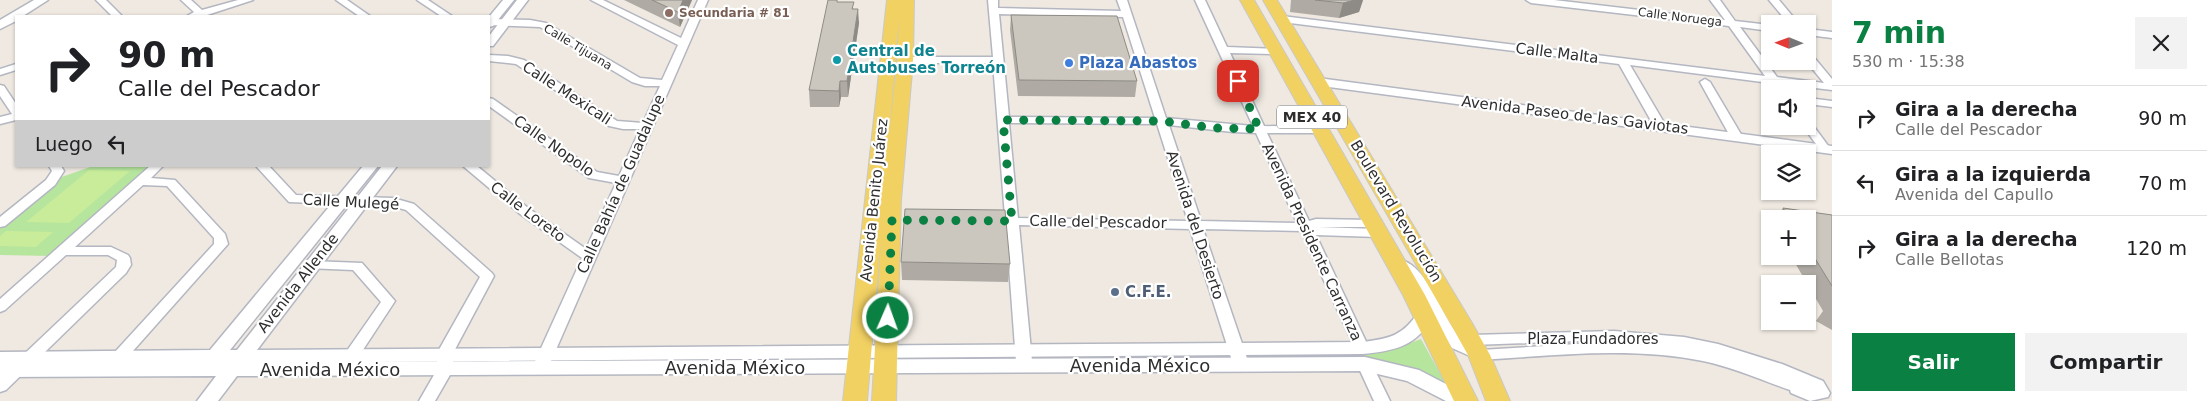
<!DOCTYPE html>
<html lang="es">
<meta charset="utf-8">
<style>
body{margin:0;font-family:"DejaVu Sans",sans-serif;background:#f2f2f2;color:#202124;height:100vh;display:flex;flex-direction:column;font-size:19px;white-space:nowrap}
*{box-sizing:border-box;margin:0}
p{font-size:16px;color:#757577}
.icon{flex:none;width:28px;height:28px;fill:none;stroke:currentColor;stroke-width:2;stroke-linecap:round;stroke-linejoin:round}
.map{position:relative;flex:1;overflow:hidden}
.sheet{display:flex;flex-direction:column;background:#fff;width:375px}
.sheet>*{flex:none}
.top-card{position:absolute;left:15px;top:15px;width:475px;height:152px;border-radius:0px;box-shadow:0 1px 4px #0004;background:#fff;color:#202124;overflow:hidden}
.needle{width:32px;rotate:271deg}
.fabs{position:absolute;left:1761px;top:15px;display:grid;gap:10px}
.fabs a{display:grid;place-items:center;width:55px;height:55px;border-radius:0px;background:#fff;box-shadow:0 1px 4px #0004;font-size:25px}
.pin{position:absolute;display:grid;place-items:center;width:42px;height:42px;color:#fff;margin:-21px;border-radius:10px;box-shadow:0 2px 8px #0006}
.me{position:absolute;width:55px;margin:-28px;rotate:2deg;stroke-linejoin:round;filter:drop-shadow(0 0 4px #0008)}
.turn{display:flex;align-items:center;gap:18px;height:105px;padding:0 20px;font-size:22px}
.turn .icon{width:65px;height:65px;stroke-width:2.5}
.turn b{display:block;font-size:35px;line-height:42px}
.then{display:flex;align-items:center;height:48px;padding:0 20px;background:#0003;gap:10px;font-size:19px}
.round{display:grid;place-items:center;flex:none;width:52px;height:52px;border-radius:0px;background:#f2f2f2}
.head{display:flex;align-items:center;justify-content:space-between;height:85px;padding:0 20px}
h1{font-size:30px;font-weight:700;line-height:38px;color:#0b8043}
.action{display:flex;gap:10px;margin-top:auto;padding:10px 20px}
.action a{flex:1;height:58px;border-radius:0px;background:#0b8043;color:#fff;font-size:20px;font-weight:700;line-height:58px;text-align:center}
.action a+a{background:#f2f2f2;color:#202124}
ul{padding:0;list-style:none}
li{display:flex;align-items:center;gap:15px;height:65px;padding:0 20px;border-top:1px solid #e0e0e0}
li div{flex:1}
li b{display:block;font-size:19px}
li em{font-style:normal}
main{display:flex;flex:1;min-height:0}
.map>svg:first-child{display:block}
.green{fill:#b6e59e}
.pitch{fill:#c9ec9a}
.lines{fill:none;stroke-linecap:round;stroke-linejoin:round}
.minor-casing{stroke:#b4b7c1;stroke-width:3}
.tertiary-casing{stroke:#b4b7c1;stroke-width:3}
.secondary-casing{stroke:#b4b7c1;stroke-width:3}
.primary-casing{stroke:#c9c9c9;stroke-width:2}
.minor{fill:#fff;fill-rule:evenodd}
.tertiary{fill:#fff;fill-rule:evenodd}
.secondary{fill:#fff;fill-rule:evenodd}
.primary{fill:#f2d163;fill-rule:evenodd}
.wall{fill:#afaba4}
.shaded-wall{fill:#8e8b86}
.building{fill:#cbc7bf;stroke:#8e8b86}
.route{stroke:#0b8043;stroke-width:9;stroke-dasharray:0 16.2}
.education-dot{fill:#8d6e63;stroke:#fff;stroke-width:2}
.culture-dot{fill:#0f9aa8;stroke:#fff;stroke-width:2}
.shop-dot{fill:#3f7fe0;stroke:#fff;stroke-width:2}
.service-dot{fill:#5c6f8a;stroke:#fff;stroke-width:2}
.labels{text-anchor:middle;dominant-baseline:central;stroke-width:4.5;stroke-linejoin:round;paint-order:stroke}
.far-education-label{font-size:12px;font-weight:bold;fill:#785e54;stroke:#fff;text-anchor:start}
.far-street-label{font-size:12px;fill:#2e2e2e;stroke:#fff}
.shield{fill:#fff;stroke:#6d6d6d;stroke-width:1}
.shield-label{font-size:14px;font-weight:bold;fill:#2e2e2e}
.culture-label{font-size:15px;font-weight:bold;fill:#0d838f;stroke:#fff;text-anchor:start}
.street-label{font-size:15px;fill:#2e2e2e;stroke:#fff}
.shop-label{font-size:15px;font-weight:bold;fill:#366cbe;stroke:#fff;text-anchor:start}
.service-label{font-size:15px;font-weight:bold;fill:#4e5e75;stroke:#fff;text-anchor:start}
.near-street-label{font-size:18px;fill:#2e2e2e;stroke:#fff}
</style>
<main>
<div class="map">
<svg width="1832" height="401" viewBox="0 0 1832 401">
<rect width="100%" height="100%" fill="#efe9e1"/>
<path class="green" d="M93,166h58l-100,90 -51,-1v-31l56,-45z
M1421,339l26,47 -79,-27 -64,-2 62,-2 22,-4z"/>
<path class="pitch" d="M89,170l41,1 -61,52 -43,-1z
M6,231l47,1 -17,15 -36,-1v-10z"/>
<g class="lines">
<g class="minor-casing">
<path id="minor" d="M96,0h10l16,16h-10z
M181,0h10l11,10 36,-10h15l-49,16h-17l7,-4z
M336,0h11l23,16h-11z
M417,0h11l24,16h-11z
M591,0h12l78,38 17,-38h10l-160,368 -3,4 -5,2 -5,-2 -3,-4 50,-110 -62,-44 -57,-48h14l51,42 58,41 30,-66 -27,-5 -100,-72v-8l4,1 104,73 22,4 21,-47h-17l-14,-3 -93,-62 -27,-3v-6l19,1 16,4 93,61 26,2 17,-37h-15l-13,-4 -92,-55 -51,-2v-6l41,1 16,3 94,55 22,2 16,-35z
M988,0h10v8l123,3 -4,-11h10l39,118 87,8 -58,-126h10l22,47 52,2 1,2 -5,3 -45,-1 34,73 56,1 6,3 -6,3h-53l42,88 7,-2 56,1 6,4 -1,3h-59l60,2 7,4 -7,4 -62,-2 53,113 -2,4 -5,1 -5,-1 -2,-4 -54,-117 -98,-2 46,135 -3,4 -5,1 -5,-1 -3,-4 -43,-135 -171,-4 13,136 -3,4 -5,1 -5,-1 -3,-4 -10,-136h-17l-6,-4 6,-4h16l-12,-154h-88l-5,-3 5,-3h88zM999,14l124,3 32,101 -146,-1zM1009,123l148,1 31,97 -170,-3zM1169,125l64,7 23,1 41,90 -96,-2z
M1526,0h28l171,20 -15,-20h10l15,21 35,4v6l-30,-4 37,50 47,6 -18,-22 2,-7 4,1 20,24v11l-51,-6 -5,2 -6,-3 -140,-18 36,61 -6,3 -6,-3 -35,-62 -337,-42 -5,-3 5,-3 483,60 -36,-50 -198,-23z
M1769,0h10l20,24h-10z
M1808,29l24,3v6l-24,-3z
M16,64v6l-16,5v-6z
M1705,79l5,3 32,54 -2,2 -4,1 -6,-3 -30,-54z
M0,85l4,1 12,18v16l-16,4v-7l12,-3 -12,-18z
M1808,98l24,3v6l-24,-3z
M1808,123l4,1 17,23 2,2 -2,2h-8l-18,-25h5z
M49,166h12l3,5 -9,14 -50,41 -5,1v-10l46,-37 6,-9z
M150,166h13l-12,12 24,2 50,54 3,10 -104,117 -5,1 -5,-1 -3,-4 3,-4 100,-109v-6l-47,-52 -24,-1 -68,62h36l17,8 2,3 1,7 -5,8 -120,117 -6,2v-15l116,-110 1,-7 -9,-5h-42l-61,55 -5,2v-13z
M256,166h13l27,29 97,3 21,6 78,69 2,3 -42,79 2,13 -19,33h-16l19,-33 -2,-13 44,-78 -74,-67 -14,-4 -103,-4z
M1401,260c29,7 42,64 63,81l2,-5 5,-1 143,-4 70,6 34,7 64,20 41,17 7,12 -2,4 -18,4 -19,-8 -1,-3c-29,-10 -57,-23 -87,-29 -74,-15 -150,-5 -224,-1l-27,-12 -39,-65 -19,-19zM1578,341l80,4 -48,-3 -129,8 -9,-5z
M311,261l51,2 33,38 -38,58 -5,1 -5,-1 -3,-4 37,-53 -28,-32 -47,-2 -2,-3z
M1365,359l5,1 20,41h-16l-17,-37 3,-4z"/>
</g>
<g class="tertiary-casing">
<path id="tertiary" d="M503,0h11l-21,26 -4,1v-10z
M517,0h11l-35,46h-4v-10z
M1318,78l514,68v8l-518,-69 -2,-3 2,-3z
M363,166h15l-148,184h7l145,-184h15l-140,184 1105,-8c28,-3 42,-7 57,-31l6,-2 6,2 3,4c-17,31 -38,36 -72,39l-1003,8 1006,-5 54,13 50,26 3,5h-26l-39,-20 -42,-10 -1128,5 -19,25h-21l19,-25 -216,1v-25l210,-2z"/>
</g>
<g class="secondary-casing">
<path id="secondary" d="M34,0h14l-25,16h-7v5l-16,8v-9z"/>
</g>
<g class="primary-casing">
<path id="primary" d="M887,0h27l-1,60 -12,140 -5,201h-24l9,-161 -14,161h-24zM899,18l-2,42 -8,78z
M1240,0h14l171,295 53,106h-24l-51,-106z
M1263,0h14l195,323 18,32 20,46h-24l-18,-46 -18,-32z"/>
</g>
<use href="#minor" class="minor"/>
<use href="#tertiary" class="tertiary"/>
<use href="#secondary" class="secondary"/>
<use href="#primary" class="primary"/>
</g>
<path class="wall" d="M624,0h68l-12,27z
M1291,0h72l-4,12 -20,6 -49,-6z
M838,2l16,7 5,14 -11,74h-7l-2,10h-29l-1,-17z
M1011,15l126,66 -2,16 -117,-1 -8,-66z
M1783,208l49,7v115l-16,-9 7,-10 -32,-55h17v-37h-32z
M901,262l109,2 -2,18 -106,-2z"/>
<path class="shaded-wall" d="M683,0h9l-12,27 -2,-15z
M1355,0h8l-4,12 -20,6 4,-15z
M858,9l1,14 -11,74 -1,-16z
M840,81l1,16 -2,10v-16z"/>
<path class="building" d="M652,0h31l-5,12z
M828,0h9v2h17l-2,7h6l-11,72h-7l-1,10 -30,-1z
M1315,0h40l-12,3z
M1011,15l106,1 20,65 -118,-1z
M1783,208l49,7v71l-24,-39v-28h-18z
M905,209l100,1 5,54 -109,-2z"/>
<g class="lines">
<path class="route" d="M888,318l4,-98 120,1 -9,-101 158,1 53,7 45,1 -21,-48"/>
</g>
<circle class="education-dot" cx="669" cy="13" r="5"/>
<circle class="culture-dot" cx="837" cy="60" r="5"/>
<circle class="shop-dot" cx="1069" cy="63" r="5"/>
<circle class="service-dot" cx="1115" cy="292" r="5"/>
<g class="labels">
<g class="far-education-label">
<text x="679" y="13">Secundaria # 81</text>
</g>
<g class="far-street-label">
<text transform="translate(1680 17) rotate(7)">Calle Noruega</text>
<text transform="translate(578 47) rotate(31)">Calle Tijuana</text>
</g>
<rect class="shield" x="1277" y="105.5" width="70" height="23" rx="4"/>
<g class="shield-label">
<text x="1312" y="117">MEX 40</text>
</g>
<g class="culture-label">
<text x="847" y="51">Central de<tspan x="847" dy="17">Autobuses Torreón</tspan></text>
</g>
<g class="street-label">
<text transform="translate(1557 53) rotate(7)">Calle Malta</text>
<text transform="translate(567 93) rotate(33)">Calle Mexicali</text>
<text transform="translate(1575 115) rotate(7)">Avenida Paseo de las Gaviotas</text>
<text transform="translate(554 146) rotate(35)">Calle Nopolo</text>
<text transform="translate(621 184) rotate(-66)">Calle Bahía de Guadalupe</text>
<text transform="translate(874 200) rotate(-84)">Avenida Benito Juárez</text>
<text transform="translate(351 202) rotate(3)">Calle Mulegé</text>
<text transform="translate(1396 211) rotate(59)">Boulevard Revolución</text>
<text transform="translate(528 212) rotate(37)">Calle Loreto</text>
<text transform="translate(1098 222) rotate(1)">Calle del Pescador</text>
<text transform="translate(1195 225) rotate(72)">Avenida del Desierto</text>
<text transform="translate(1312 242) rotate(65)">Avenida Presidente Carranza</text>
<text transform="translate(298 283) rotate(-52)">Avenida Allende</text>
<text x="1593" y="339">Plaza Fundadores</text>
</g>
<g class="shop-label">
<text x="1079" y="63">Plaza Abastos</text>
</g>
<g class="service-label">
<text x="1125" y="292">C.F.E.</text>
</g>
<g class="near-street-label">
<text x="1140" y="365">Avenida México</text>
<text x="735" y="367">Avenida México</text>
<text x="330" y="369">Avenida México</text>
</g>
</g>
</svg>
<div class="fabs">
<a><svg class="needle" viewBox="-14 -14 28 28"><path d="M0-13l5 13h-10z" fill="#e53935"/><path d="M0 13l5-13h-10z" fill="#757577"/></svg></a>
<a><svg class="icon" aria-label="sound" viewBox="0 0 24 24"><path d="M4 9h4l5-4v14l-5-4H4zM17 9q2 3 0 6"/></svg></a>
<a><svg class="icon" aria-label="layers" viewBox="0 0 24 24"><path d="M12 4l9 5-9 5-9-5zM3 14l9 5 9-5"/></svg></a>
<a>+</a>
<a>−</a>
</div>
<div class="pin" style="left:1238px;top:81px;background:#d93025"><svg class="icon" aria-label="arrive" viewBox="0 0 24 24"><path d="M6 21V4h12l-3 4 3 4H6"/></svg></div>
<svg class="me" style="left:888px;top:318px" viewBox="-20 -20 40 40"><circle r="17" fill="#0b8043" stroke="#fff" stroke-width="3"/><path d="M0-11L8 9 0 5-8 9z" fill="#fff"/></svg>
<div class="top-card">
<div class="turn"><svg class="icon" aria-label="right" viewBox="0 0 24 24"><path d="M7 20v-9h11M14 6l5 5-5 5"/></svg><div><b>90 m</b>Calle del Pescador</div></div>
<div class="then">Luego<svg class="icon" aria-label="left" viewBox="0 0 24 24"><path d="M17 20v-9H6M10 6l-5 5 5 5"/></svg></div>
</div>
</div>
<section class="sheet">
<div class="head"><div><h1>7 min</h1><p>530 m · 15:38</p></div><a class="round"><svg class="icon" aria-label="close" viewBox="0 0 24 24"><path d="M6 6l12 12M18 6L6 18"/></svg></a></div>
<ul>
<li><svg class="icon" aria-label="right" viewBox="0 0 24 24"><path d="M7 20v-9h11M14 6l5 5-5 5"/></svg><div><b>Gira a la derecha</b><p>Calle del Pescador</p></div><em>90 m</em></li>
<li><svg class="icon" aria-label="left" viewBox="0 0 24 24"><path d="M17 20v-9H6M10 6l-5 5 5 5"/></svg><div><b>Gira a la izquierda</b><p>Avenida del Capullo</p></div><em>70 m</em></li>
<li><svg class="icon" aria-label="right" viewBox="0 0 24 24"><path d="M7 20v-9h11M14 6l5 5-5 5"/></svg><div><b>Gira a la derecha</b><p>Calle Bellotas</p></div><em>120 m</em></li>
</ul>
<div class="action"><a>Salir</a><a>Compartir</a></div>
</section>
</main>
